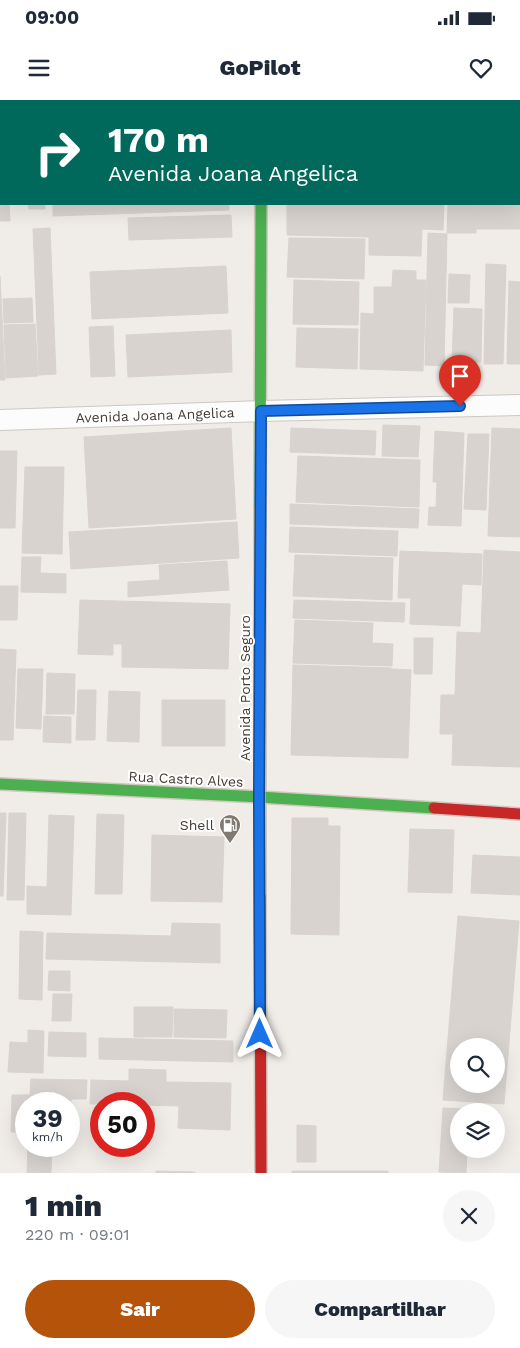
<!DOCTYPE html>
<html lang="pt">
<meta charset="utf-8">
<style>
body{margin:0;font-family:"Work Sans",sans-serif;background:#f6f6f7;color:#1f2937;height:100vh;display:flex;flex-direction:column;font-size:19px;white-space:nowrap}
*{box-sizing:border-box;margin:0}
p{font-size:16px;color:#747a83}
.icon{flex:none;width:28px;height:28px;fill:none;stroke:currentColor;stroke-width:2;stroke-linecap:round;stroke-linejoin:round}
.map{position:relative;height:1073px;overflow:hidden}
.panel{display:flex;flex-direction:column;background:#fff;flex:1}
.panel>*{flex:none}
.banner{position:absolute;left:0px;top:0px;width:520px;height:105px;box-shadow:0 5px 20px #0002;background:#00695c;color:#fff;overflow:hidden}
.fabs{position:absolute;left:450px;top:938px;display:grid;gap:10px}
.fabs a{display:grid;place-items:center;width:55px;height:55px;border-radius:50%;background:#fff;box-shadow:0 5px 20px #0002;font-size:25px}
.speed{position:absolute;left:15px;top:992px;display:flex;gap:10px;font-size:25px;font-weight:700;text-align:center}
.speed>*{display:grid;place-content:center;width:65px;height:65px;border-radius:50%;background:#fff;box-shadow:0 5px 20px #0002;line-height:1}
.speed small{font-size:12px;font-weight:400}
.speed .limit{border:8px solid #d22;background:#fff;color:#111}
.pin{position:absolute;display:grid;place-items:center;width:42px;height:42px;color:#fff;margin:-51px -21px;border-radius:50% 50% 50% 0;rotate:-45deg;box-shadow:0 0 5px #0007}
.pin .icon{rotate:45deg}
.me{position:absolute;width:55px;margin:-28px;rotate:0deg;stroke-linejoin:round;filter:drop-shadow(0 0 4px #0008)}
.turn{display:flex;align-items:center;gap:18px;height:105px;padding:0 25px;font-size:22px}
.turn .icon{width:65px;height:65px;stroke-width:2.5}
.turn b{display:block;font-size:35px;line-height:42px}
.round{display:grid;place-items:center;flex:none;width:52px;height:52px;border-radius:26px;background:#f6f6f7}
.headline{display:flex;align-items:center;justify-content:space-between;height:85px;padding:0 25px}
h1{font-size:30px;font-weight:800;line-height:38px}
.cta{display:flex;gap:10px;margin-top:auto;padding:10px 25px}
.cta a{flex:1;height:58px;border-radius:30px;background:#b45309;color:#fff;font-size:20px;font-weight:800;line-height:58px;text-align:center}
.cta a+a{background:#f6f6f7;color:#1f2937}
.status{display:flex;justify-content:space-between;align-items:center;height:35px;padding:0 25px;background:#fff;direction:ltr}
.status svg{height:14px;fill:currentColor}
header{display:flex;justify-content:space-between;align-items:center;height:65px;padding:0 25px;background:#fff;font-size:22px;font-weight:800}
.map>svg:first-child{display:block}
.building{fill:#d8d3cf;stroke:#d8d3ce;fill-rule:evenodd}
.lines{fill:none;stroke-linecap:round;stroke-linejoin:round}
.street-casing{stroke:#ccc8c4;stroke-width:22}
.fast-casing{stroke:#d0c8bf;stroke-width:14}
.slow-casing{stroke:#d0c8bf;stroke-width:14}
.jam-casing{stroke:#d0c8bf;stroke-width:14}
.street{stroke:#fdfcfc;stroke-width:20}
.fast{stroke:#4caf50;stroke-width:11}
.slow{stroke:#ffc107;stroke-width:11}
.jam{stroke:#c62828;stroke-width:11}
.route-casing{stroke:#114b97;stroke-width:12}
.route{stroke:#1a73e8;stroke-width:9}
.labels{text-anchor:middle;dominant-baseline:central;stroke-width:4;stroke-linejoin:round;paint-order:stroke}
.street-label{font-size:14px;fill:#453c34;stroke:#fff}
.poi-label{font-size:14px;fill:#453c34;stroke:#fff;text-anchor:end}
</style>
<div class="status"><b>09:00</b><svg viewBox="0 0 49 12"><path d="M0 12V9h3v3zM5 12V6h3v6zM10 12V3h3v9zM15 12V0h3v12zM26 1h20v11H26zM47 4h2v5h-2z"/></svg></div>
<header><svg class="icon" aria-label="menu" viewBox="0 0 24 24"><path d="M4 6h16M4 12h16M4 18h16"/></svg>GoPilot<svg class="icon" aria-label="heart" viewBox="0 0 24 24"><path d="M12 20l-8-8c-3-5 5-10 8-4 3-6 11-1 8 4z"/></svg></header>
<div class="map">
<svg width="520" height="1073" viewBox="0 0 520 1073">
<rect width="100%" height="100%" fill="#f0ece8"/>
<path class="building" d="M0,0l5,1h-4v103h8l1,17h-10z
M28,0h46v1h-46z
M123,0h98l-98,1z
M414,0h45l-45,1z
M493,0h27v7l-1,-6h-26z
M519,10h1v42h-1z
M519,85l1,44h-43l1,-25h41z
M28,104h17v5h-16z
M53,104h176v6l-176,6z
M287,104h157l-1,26 -21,-1 -1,27 -52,-1v-18l-82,-2z
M448,104h29l-1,29h-29z
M231,115l1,22 -103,3 -1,-22z
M50,128l6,146 -17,1 -6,-146z
M428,133l19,1 -3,132 -19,-1z
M289,138l76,1 -1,40 -77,-2z
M486,164l20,1 -3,99h-19z
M226,166l2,47 -136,6 -2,-47z
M393,170l23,1v9h10l-3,91 -63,-2 1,-56 13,1v-27h18z
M449,174l21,1 -1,28h-21z
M0,176l5,104h-5z
M294,180l65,2 -1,43 -65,-1z
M509,181l11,1v82h-13z
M32,198l1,24 -29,1 -1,-24z
M454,208l28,1 -1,53h-29z
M35,224l3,52 -32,2 -2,-53z
M113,226l2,50 -24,1 -2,-50z
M297,228l61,1 -1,40 -61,-2z
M231,230l1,42 -104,5 -2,-42z
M383,325l37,1 -2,31 -36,-1z
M231,328l5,91 -147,9 -5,-91z
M291,328l85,3 -1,24 -85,-3z
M492,328l28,1v108l-32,-1z
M435,331l29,2 -3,93 -33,-1 1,-18h7l1,-25h-4z
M468,334h21l-3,76 -22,-1z
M0,351h17l-2,77h-15z
M298,356l122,4 -1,47 -123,-5z
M25,367h39l-2,87 -40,-1z
M290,404l129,5 -1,19 -128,-4z
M237,422l2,36 -168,11 -2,-37z
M290,427l108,4 -1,25 -108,-4z
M484,450l36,2v215l-68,-2 1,-31h-13l1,-39h14l2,-63 24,1z
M400,451l82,3 -1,31 -19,-1 -2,42 -50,-2 1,-26h-13z
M295,455l98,3 -1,42 -99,-4z
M22,457h19l-1,16 26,1v19l-45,-1z
M227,461l2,29 -101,7v-15l32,-2 -1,-15z
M0,486h18l-1,34h-17z
M80,500l150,4 -2,65 -106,-2v-23h-9v11l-35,-1z
M294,500l111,3 -1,19 -111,-4z
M295,520l78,3 -1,20 21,1 -1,22 -99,-3z
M414,538h19l-1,36h-18z
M0,549l16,1 -3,90h-13z
M293,565l98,3v1l20,1 -3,88 -117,-3z
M18,569h25l-2,60 -25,-1z
M47,573l28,1 -1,40h-28z
M78,590h18l-1,50h-19z
M109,591l31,1 -1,50 -32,-1z
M162,600h63v46h-63z
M44,616l27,1v26l-28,-1z
M0,713h6l-3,83h-3z
M9,713h17l-2,87h-17z
M97,714l27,1 -2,79h-27z
M49,715l25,1 -3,99 -44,-1v-28l20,1z
M292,718h36v8h12l-1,109 -48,-1z
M410,729l44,1 -2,63 -44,-1z
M152,735l72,2 -2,65 -71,-1z
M473,755l47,2v38l-49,-2z
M458,816l61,5 -15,183 -61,-4zM459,946h37v38h-37z
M172,823l48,1v39l-174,-4 1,-26 124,3z
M20,831l23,1 -1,68 -23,-1z
M49,871h21v20l-22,-1z
M53,894h19l-1,27h-19z
M134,907h39l-1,30h-38z
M174,909l53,1 -1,28 -52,-1z
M28,930l16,1 -1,42 -35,-1 2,-30 18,1z
M49,932l37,1v24l-38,-1z
M99,938l134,3v21l-134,-3z
M129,969l37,1v12l65,1 -1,47 -52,-2 1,-22 -35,-1v-1h-54l1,-24 38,1z
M31,979l56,1 -1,19h-15l-1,34h-1v-29h-43v28h-15l1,-37h18z
M443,1008l26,1v2h-10v38h8l-1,24 -27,-1z
M297,1025l19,1v36h-19z
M28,1046h24l-1,27h-24z
M156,1071l39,1v1h-39z
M292,1071h96v2h-96z"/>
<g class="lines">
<g class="street-casing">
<path id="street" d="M0,320l261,-9 259,-6"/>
</g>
<g class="fast-casing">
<path id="fast" d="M260,407l1,-303
M0,684l259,13 175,11"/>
</g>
<g class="slow-casing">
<path id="slow" d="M260,0v1
M260,796v-389"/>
</g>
<g class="jam-casing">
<path id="jam" d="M434,708l86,6
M260,796l1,277"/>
</g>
<use href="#street" class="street"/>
<use href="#fast" class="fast"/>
<use href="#slow" class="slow"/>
<use href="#jam" class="jam"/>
</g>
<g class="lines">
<g class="route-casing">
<path id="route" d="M260,934l-1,-237 2,-386 199,-5"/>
</g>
<use href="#route" class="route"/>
</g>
<defs>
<g id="fuel-pin" transform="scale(1.125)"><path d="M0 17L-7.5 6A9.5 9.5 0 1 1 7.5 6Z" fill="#817a73" stroke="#fff"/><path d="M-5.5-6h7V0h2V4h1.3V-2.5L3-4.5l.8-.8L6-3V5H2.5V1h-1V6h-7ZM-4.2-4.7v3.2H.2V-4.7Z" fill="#fff"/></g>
</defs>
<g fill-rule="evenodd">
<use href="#fuel-pin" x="230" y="725"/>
</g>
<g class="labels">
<g class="street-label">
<text transform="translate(155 315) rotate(-2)">Avenida Joana Angelica</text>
<text transform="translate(245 588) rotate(-90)">Avenida Porto Seguro</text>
<text transform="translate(186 679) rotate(3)">Rua Castro Alves</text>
</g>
<g class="poi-label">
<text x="214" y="725">Shell</text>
</g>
</g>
</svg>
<div class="fabs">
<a><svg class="icon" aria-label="search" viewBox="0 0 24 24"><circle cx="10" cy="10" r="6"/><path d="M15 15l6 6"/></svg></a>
<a><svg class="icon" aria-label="layers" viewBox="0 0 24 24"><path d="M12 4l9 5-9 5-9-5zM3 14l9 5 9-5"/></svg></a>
</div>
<div class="speed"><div>39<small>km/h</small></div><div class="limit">50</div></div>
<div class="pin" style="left:460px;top:306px;background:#d93025"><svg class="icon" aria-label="arrive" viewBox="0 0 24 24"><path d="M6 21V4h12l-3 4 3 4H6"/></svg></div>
<svg class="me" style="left:260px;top:934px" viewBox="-20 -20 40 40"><path d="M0-17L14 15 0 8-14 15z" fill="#1a73e8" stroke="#fff" stroke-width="4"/></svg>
<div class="banner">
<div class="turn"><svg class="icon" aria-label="right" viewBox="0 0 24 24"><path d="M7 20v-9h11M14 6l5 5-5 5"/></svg><div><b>170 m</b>Avenida Joana Angelica</div></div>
</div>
</div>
<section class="panel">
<div class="headline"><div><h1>1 min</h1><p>220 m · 09:01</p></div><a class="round"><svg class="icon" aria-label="close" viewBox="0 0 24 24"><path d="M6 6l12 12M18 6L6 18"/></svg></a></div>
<div class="cta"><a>Sair</a><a>Compartilhar</a></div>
</section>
